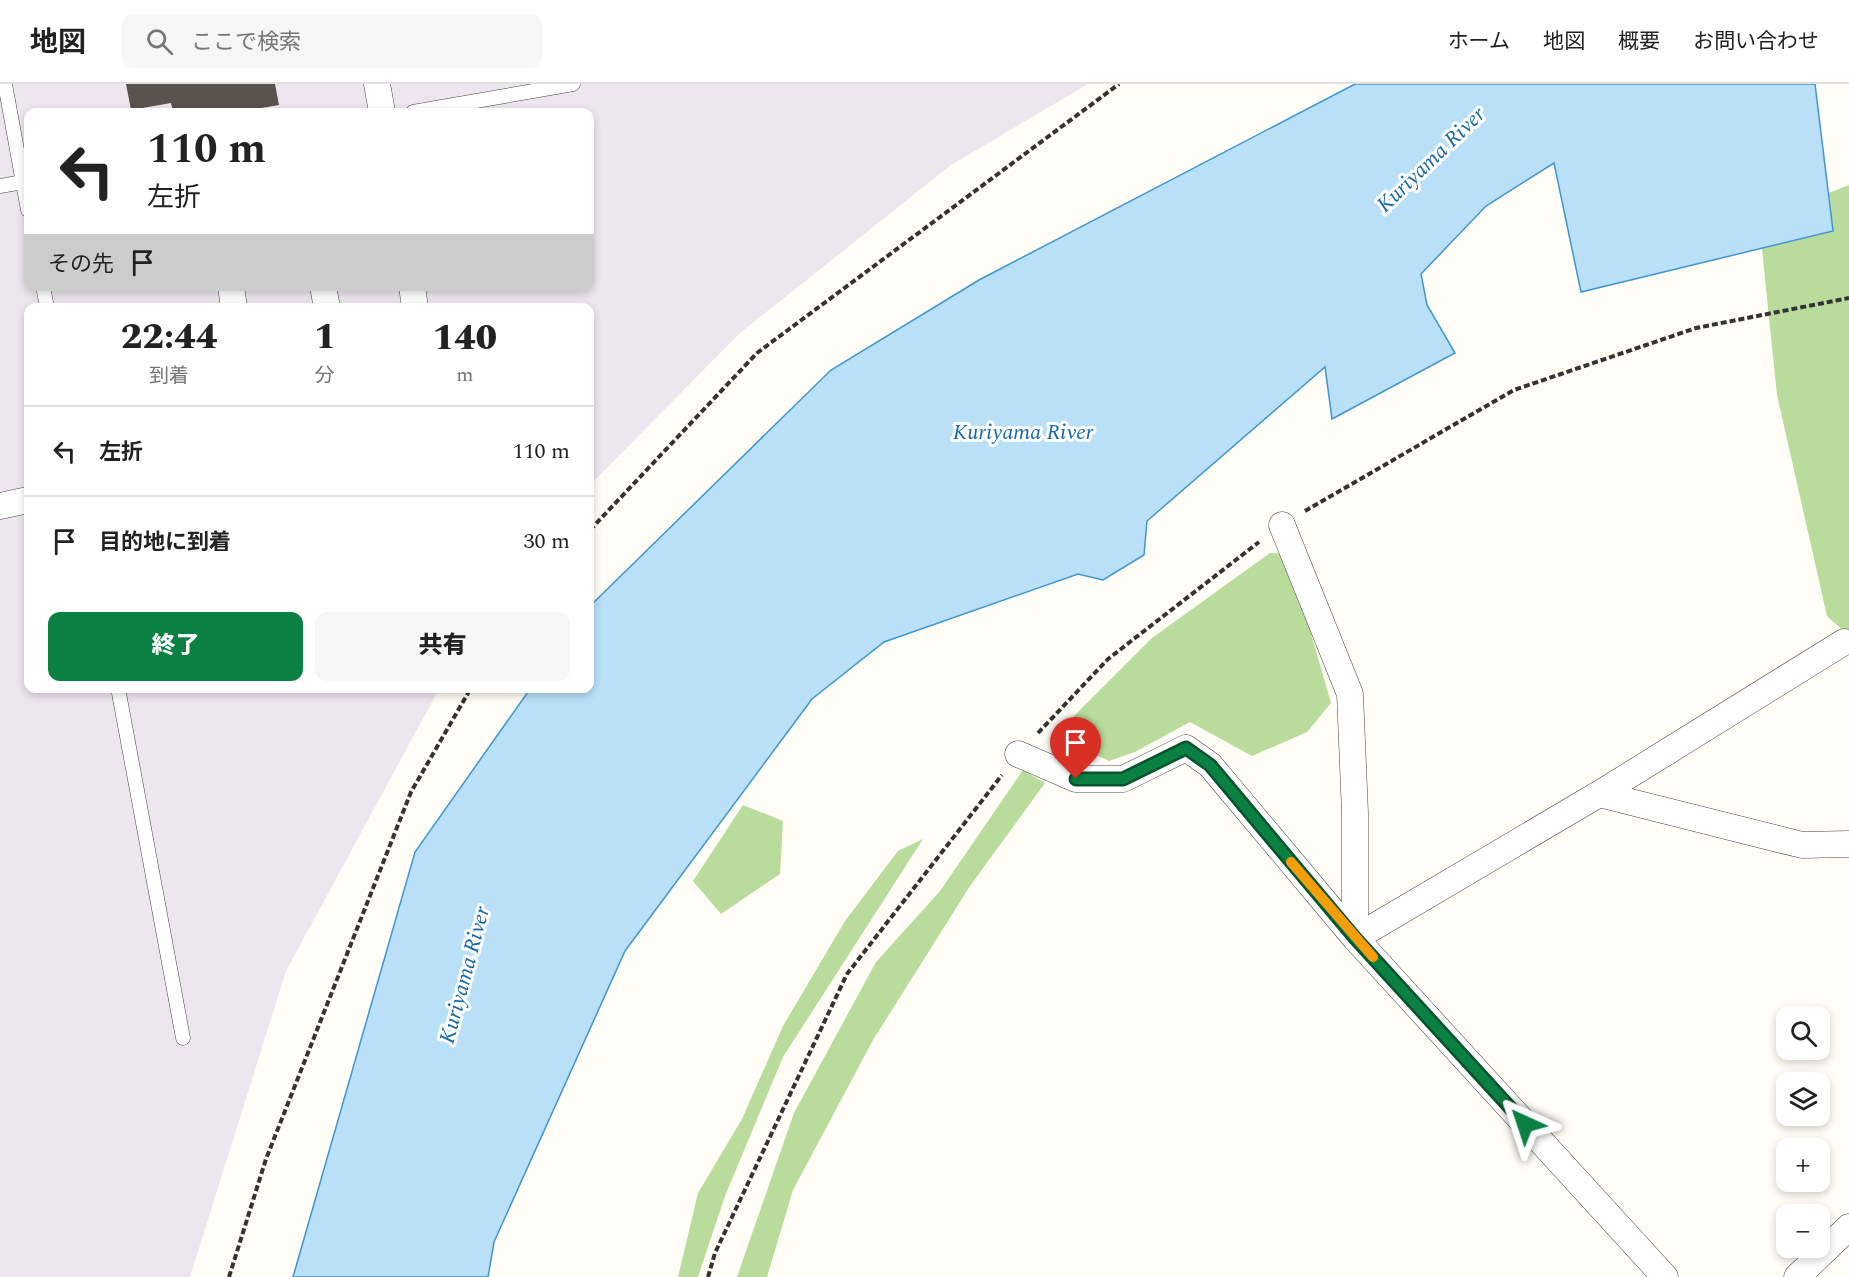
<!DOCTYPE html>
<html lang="ja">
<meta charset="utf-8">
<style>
body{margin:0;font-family:Spectral,"Noto Sans JP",serif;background:#f6f6f6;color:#222;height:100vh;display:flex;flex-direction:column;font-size:22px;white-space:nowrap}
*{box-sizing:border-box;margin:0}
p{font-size:20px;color:#767676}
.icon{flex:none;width:33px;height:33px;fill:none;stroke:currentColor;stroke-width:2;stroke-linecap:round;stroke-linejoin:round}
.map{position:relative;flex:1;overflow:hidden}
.sheet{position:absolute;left:24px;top:219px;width:570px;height:390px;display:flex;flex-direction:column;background:#fff;border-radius:12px;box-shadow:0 3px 9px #0003}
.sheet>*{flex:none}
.guide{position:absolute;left:24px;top:24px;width:570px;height:183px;border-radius:12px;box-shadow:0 3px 9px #0003;background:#fff;color:#222;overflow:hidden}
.fabs{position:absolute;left:1776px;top:922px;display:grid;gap:12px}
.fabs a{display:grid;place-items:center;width:54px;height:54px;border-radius:12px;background:#fff;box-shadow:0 3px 9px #0003;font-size:30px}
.pin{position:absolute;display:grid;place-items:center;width:51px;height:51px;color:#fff;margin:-62px -26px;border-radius:50% 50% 50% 0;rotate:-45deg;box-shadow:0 0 6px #0007}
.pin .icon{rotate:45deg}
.me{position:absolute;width:66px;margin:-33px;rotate:318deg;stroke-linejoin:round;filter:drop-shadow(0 0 4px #0008)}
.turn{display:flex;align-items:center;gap:21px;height:126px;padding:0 24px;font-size:27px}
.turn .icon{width:78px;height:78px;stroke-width:2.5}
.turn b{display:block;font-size:42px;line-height:51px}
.then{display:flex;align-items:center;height:57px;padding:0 24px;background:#0003;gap:12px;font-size:22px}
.eta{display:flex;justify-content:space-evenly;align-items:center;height:102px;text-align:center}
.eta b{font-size:36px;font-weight:800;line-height:42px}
.button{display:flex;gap:12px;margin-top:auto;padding:12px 24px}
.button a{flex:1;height:69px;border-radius:12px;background:#0b8043;color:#fff;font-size:24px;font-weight:800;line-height:69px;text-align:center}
.button a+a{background:#f6f6f6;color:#222}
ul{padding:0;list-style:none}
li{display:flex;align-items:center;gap:18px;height:90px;padding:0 24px;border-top:2px solid #e0e0e0}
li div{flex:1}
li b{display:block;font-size:22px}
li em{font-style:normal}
header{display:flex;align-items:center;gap:36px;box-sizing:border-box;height:84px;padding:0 30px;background:#fff;border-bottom:2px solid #e0e0e0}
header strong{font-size:28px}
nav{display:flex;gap:33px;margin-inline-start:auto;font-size:21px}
.search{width:420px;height:54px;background:#f6f6f6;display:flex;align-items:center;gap:15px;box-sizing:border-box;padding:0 21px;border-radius:12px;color:#767676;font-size:22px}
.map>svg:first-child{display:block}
.industrial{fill:#eee6ef;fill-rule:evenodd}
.forest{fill:#b9dc9c}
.water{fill:#b9e0f7;stroke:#3f96cf;stroke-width:1.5}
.building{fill:#5a524d}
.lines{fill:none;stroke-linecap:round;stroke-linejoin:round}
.lane-casing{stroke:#444;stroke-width:15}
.street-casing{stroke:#444;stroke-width:27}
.path{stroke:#333;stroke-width:4;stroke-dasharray:6 3;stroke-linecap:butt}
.lane{stroke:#fff;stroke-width:14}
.street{stroke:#fff;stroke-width:26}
.route-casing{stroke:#07532c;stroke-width:15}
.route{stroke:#0b8043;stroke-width:10}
.slow{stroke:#f59e0b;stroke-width:10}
.labels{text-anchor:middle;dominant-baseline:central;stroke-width:6;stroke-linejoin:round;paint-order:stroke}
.water-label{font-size:22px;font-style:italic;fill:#1768a6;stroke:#fff}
</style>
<header>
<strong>地図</strong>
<div class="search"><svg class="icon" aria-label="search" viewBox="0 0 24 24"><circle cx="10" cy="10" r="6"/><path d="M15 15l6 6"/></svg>ここで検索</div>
<nav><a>ホーム</a><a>地図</a><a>概要</a><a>お問い合わせ</a></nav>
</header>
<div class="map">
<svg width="1849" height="1193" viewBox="0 0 1849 1193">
<rect width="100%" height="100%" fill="#fffdf5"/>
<path class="industrial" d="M0,0h1088l-137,81 -211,168 -150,152v-177h-562v380l411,1 -153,282 -96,306h-190zM28,28h562v174h-562z"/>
<path class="forest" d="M1849,101v451l-22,-20 -50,-221 -18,-175z
M1270,469l18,1 43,149 -24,29 -55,24 -62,-34 -55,30 -26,9 -55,-25 98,-98z
M1023,686l22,13 -75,103 -97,154 -80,150 -26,87h-30l57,-164 82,-151 64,-71z
M743,721l40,16 -3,53 -59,40 -28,-33z
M923,755l-140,218 -58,139 -27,81h-20l20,-84 44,-74 41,-93 62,-105 53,-70z"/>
<path class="water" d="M1355,0h460l18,147 -252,61 -27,-129 -68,43 -65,68 6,31 28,48 -123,66 -7,-52 -178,154 -3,34 -41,25 -25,-6 -194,68 -72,57 -187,252 -131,291 -6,35h-195l122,-425 115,-163 60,-1v-82l241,-236 148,-90z"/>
<path class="building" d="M126,0h149l4,21 -42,7h-64l-2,-9 -40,7z"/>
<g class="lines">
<g class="lane-casing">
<path id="lane" d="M5,0l23,126
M413,28l160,-28
M0,102l28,-5
M43,202l4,22
M118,604l65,350"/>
</g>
<g class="street-casing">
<path id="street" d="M377,0l5,28
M231,202l3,22
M323,202l4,22
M412,202l3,22
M0,422l28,-6
M1282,441l68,169 5,119v125
M1018,670l58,25h47l63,-31 24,17 145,173 310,339
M1599,710l203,51 47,-1
M1355,854l244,-144 245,-152
M1797,1193l52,-50"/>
</g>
<path class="path" d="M1305,427l209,-121 182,-62 153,-30
M590,446l167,-177 362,-269
M1038,649l70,-74 151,-117
M229,1193l37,-118 145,-367 60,-104
M708,1193l7,-24 132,-279 155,-199"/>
<use href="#lane" class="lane"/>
<use href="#street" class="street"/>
</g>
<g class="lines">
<g class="route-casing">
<path id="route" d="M1076,695h47l63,-31 24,17 145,173 170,186"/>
</g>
<use href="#route" class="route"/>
<path class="slow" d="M1291,778l82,95"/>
</g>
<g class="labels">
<g class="water-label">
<text transform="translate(1431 76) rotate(-44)">Kuriyama River</text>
<text x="1023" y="348">Kuriyama River</text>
<text transform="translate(465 891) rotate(-75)">Kuriyama River</text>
</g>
</g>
</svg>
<div class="fabs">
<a><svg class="icon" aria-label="search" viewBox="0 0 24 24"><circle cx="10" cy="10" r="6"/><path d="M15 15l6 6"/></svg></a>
<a><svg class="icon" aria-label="layers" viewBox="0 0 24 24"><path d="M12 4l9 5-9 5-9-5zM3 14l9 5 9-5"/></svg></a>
<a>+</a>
<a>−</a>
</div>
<div class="pin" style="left:1076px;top:695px;background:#d93025"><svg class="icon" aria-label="arrive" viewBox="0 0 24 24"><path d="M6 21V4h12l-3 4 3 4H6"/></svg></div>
<svg class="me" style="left:1525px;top:1040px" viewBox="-20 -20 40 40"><path d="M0-17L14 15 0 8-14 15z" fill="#0b8043" stroke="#fff" stroke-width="4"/></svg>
<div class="guide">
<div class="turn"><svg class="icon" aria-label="left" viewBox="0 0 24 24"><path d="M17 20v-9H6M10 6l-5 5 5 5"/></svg><div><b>110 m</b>左折</div></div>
<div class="then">その先<svg class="icon" aria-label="arrive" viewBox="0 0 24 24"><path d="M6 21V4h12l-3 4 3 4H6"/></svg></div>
</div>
<section class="sheet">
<div class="eta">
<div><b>22:44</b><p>到着</p></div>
<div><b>1</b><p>分</p></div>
<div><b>140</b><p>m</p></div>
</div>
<ul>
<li><svg class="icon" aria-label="left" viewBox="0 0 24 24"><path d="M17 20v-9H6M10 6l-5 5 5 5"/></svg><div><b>左折</b></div><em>110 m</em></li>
<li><svg class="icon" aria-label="arrive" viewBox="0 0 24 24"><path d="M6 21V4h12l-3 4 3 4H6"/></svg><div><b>目的地に到着</b></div><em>30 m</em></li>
</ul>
<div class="button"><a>終了</a><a>共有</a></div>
</section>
</div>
